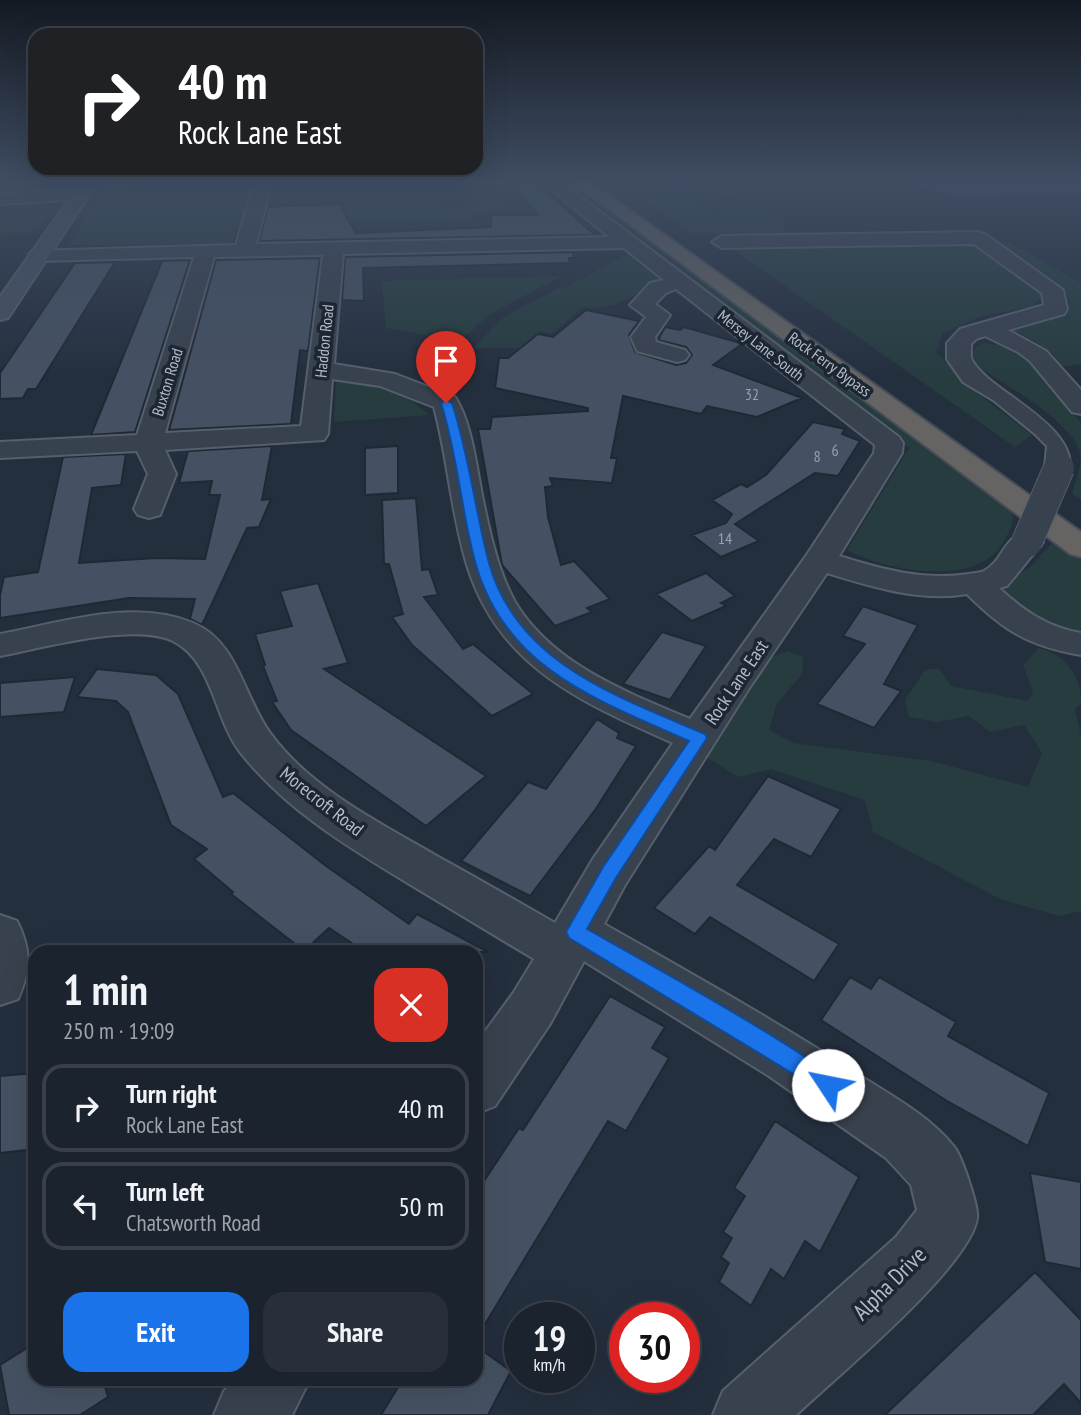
<!DOCTYPE html>
<meta charset="utf-8">
<style>
body{margin:0;font-family:"PT Sans Narrow",sans-serif;background:#282f3a;color:#f1f3f6;height:100vh;display:flex;flex-direction:column;font-size:26px;white-space:nowrap}
*{box-sizing:border-box;margin:0}
p{font-size:23px;color:#a0a4aa}
.icon{flex:none;width:38px;height:38px;fill:none;stroke:currentColor;stroke-width:2;stroke-linecap:round;stroke-linejoin:round}
.map{position:relative;flex:1;overflow:hidden}
.details{position:absolute;left:28px;top:945px;width:455px;height:441px;display:flex;flex-direction:column;background:#1b232e;border-radius:21px;box-shadow:0 7px 28px #0002,0 0 0 2px #39404a}
.details>*{flex:none}
.top-card{position:absolute;left:28px;top:28px;width:455px;height:147px;border-radius:21px;box-shadow:0 7px 28px #0002,0 0 0 2px #39404a;background:#202124;color:#fff;overflow:hidden}
.speed{position:absolute;left:504px;top:1302px;display:flex;gap:14px;font-size:35px;font-weight:700;text-align:center}
.speed>*{display:grid;place-content:center;width:91px;height:91px;border-radius:50%;background:#1b232e;box-shadow:0 7px 28px #0002,0 0 0 2px #39404a;line-height:1}
.speed small{font-size:18px;font-weight:400}
.speed .limit{border:10px solid #d22;background:#fff;color:#111}
.pin{position:absolute;display:grid;place-items:center;width:60px;height:60px;color:#fff;margin:-72px -30px;border-radius:50% 50% 50% 0;rotate:-45deg;box-shadow:0 0 7px #0007}
.pin .icon{rotate:45deg}
.me{position:absolute;width:77px;margin:-38px;rotate:304deg;stroke-linejoin:round;filter:drop-shadow(0 0 5px #0008)}
.turn{display:flex;align-items:center;gap:24px;height:147px;padding:0 35px;font-size:32px}
.turn .icon{width:91px;height:91px;stroke-width:2.5}
.turn b{display:block;font-size:49px;line-height:60px}
.round{display:grid;place-items:center;flex:none;width:74px;height:74px;border-radius:21px;background:#282f3a}
.overview{display:flex;align-items:center;justify-content:space-between;height:119px;padding:0 35px}
h1{font-size:42px;font-weight:700;line-height:52px}
.action{display:flex;gap:14px;margin-top:auto;padding:14px 35px}
.action a{flex:1;height:80px;border-radius:21px;background:#1a73e8;color:#fff;font-size:28px;font-weight:700;line-height:80px;text-align:center}
.action a+a{background:#282f3a;color:#f1f3f6}
ul{padding:0;list-style:none}
li{display:flex;align-items:center;gap:21px;height:88px;margin:0 14px 10px;padding:0 21px;border:4px solid #39404a;border-radius:21px}
li div{flex:1}
li b{display:block;font-size:26px}
li em{font-style:normal}
.map>svg:first-child{display:block}
.green{fill:#263c3f}
.water{fill:#394c67}
.lines{fill:none;stroke-linecap:round;stroke-linejoin:round}
.stream{stroke:#394c67;stroke-width:10}
.building{fill:#455162;stroke:#1f2835;stroke-width:2}
.minor-casing{stroke:#565f6c;stroke-width:4}
.secondary-casing{stroke:#565f6c;stroke-width:4}
.trunk-casing{stroke:#434c59;stroke-width:4}
.minor{fill:#38414e;fill-rule:evenodd}
.secondary{fill:#465061;fill-rule:evenodd}
.trunk{fill:#656462;fill-rule:evenodd}
.minor-bridge-casing{stroke:#565f6c;stroke-width:32;stroke-linecap:butt}
.minor-bridge{stroke:#38414e;stroke-width:30}
.route{fill:#1a73e8;stroke:#114b97;stroke-width:2}
.labels{text-anchor:middle;dominant-baseline:central;stroke-width:7;stroke-linejoin:round;paint-order:stroke}
.far-street-label{font-size:16px;fill:#b4bcc9;stroke:#1d2633}
.number-label{font-size:16px;fill:#98a1af}
.street-label{font-size:19px;fill:#b4bcc9;stroke:#1d2633}
.near-street-label{font-size:23px;fill:#b4bcc9;stroke:#1d2633}
</style>
<div class="map">
<svg width="1081" height="1415" viewBox="0 0 1081 1415">
<rect width="100%" height="100%" fill="#242f3e"/>
<path class="green" d="M33,180h41l-8,12 -66,3v-7z
M254,180l-5,9 -14,3 -1,6 12,2 -14,44 -163,1 39,-60z
M272,180h223l-3,19 -122,2 2,-5 -100,5 -6,-2z
M557,180h13l442,331c2,13 -2,19 -8,30 -25,48 -118,30 -157,9l62,-102z
M740,192l3,4 -40,2 1,4 -8,1 7,8 12,3 52,-4 24,24h-97l-54,-38z
M433,201l7,9 10,1 -18,8 62,-18h12l5,9 -28,1 -19,11 -124,1 9,-21 64,2z
M48,215l-11,17 -37,3v-18z
M980,242l53,39 9,15 -11,11 -49,9 -39,17 -7,19 41,41 55,42 -17,12 -287,-201z
M1009,242l72,41v81l-20,3c-10,-20 -32,-28 -51,-39l48,-10 10,-5 2,-14 -8,-12 -60,-44z
M629,253l32,27c-25,14 -48,32 -78,27l-31,27 -13,-3 -17,17h-49l31,-31 56,-30 5,1z
M562,276l-72,38 -30,27 -74,-13 -4,-47z
M985,343l24,4 12,6 60,70v77l-9,-6c3,-11 9,-26 9,-38 -5,-33 -76,-71 -102,-89 -9,-12 -9,-20 6,-24z
M336,379c35,5 66,11 93,36l-95,7z
M1054,541l27,20v72l-18,-3 -43,-14 -19,-25 10,-13 18,-10z
M1039,648c26,7 42,27 42,55l-6,6 6,28v174l-22,5 -59,-17 -127,-67 -8,-32 -94,-31 -32,8 -32,-19 21,-43 38,-56 22,-8 15,6 -1,17 -25,29 -8,27 24,13 138,18 97,26 14,-34 -18,-28 -34,7 -21,-16 -32,6 -28,-5 -4,-17 20,-30 14,-2 12,18 77,15 5,-8 -10,-28z"/>
<path class="water" d="M918,181h163v12l-124,4c-16,-8 -24,-2 -43,-13z"/>
<g class="lines">
<path class="stream" d="M671,180h25"/>
</g>
<path class="building" d="M508,180h25l62,55 -336,6 9,-34 71,-3 17,29 135,-6v-12h47z
M573,252l1,6h-5l1,5 -207,5 1,33 -22,-1 3,-43z
M320,258l-12,93 -8,-1 -9,74 -122,6 47,-170z
M190,260l-55,172 -44,3 71,-174z
M115,262l-79,127h-8l-5,9 -23,1v-26l75,-110z
M586,310l53,11 -10,14 6,17 41,13 10,-2 6,-8 -6,-8 -28,-7 7,-13 15,3 4,-3 56,16 2,1 -29,21 89,33 -45,19 -50,-11 -6,8 -78,-18 -12,62h6l-5,25 -62,-5 3,8 -8,1 3,30 13,48 13,-4 36,38 -23,9 5,4 -37,14 -53,-61 -24,-136h12l2,-12 96,-6v-3l-93,-20 4,-30h9l30,-24 15,3z
M813,422l32,7 -3,5 18,7 -22,35 -23,-3 -80,51 24,17 -38,16 -29,-22 34,-12 6,-9 -20,-14 29,-16 6,3 19,-12z
M272,446l-10,54 9,-1 -12,28 -12,1 -45,97 -12,-6 5,-20 -66,-1 -129,20v-23l4,-18 34,-5 25,-115 63,-3 -5,31 -29,3 -13,75 77,-5 49,1 15,-64h-11l3,-14 -33,2 9,-32z
M398,446v47l-33,2v-47z
M416,498l6,72 7,-1 9,26 -14,2 39,52 10,-5 60,50 -41,22 -80,-71 -20,-28 11,-3 -14,-50h-5l-2,-64z
M706,573l29,23 -14,7 5,3 -34,15 -36,-27z
M318,583l30,80 -24,6 162,107 -60,50 -135,-96 -19,-28 5,-1 -14,-35 2,-1 -10,-31 37,-8 -12,-35z
M863,606l55,19 -34,59 17,7 -27,37 -57,-24 48,-60 -22,-8z
M662,632l44,14 -36,54 -47,-16z
M97,669l59,6 22,19 45,103 10,-4 93,73 83,58 8,-10 71,38h-123l-36,-24 -25,23 -73,-57 2,-2 -39,-33 13,-10 -36,-24 -43,-113 -12,-11 -39,-4z
M75,677l-11,35 -64,5v-34z
M597,719l22,14 -2,5 19,8 -41,64 -65,86 -69,-35 67,-79 18,7z
M768,776l73,33 -30,48 -37,-18 -37,46 102,59 -25,37 -104,-64 -15,17 -41,-26 55,-62 6,4z
M850,977l21,12 8,-12 77,45 -8,14 101,57 -21,53 -81,-45 -126,-81z
M610,996l55,31 -13,21 17,10 -43,73 -18,-10 -132,218v-146l43,-65 4,2z
M35,1073v76l-35,4v-77z
M775,1121l84,56 -39,75 -15,-11 -21,38 -13,-10 -20,37 -32,-24 10,-19 -8,-6 11,-19 -9,-6 22,-36 -11,-8z
M1030,1173l51,9v87l-36,-7z
M1035,1272l46,48v83l-17,-19 -31,31h-148z
M35,1343v36h68l5,18 -28,18h-71l-9,-50z
M476,1346l35,25 -23,44h-107l22,-36h73z"/>
<g class="lines">
<g class="minor-casing">
<path id="minor" d="M82,180h70l-8,5 -55,2 -6,-1z
M540,180h18l341,257 4,6 -1,10 -63,103c42,13 85,25 129,18 4,-1 12,-1 16,-3 23,-12 19,-44 54,-36l5,7 -36,44 -8,2c25,23 48,39 82,45v22c-52,-9 -77,-24 -114,-61 -47,8 -95,-7 -140,-21l-79,117 -123,195 -21,39c86,49 172,97 255,151 33,21 71,41 96,73 7,10 24,59 22,70 -6,48 -142,160 -181,197h-83l10,-24 173,-154 21,-27 -6,-25 -25,-27 -117,-82 -185,-115 -34,63 -55,82 -19,8v-70l38,-52 20,-33c-41,-25 -82,-49 -123,-74 -63,-38 -125,-75 -171,-133 -26,-34 -27,-91 -67,-111 -39,-19 -131,7 -173,15v-22c60,-11 133,-36 193,-11 45,18 51,75 77,110 40,55 108,89 165,122 40,22 80,45 120,68l38,-64 80,-116c-90,-40 -175,-76 -206,-178 -16,-52 -19,-106 -33,-158l-54,-21 -48,-7 -4,55 -4,6 -159,10 11,24 -16,41 -11,3 -11,-3 -4,-6 14,-35 -11,-23 -137,7v-16l137,-7 57,-178 -155,4 -7,-2 -3,-4 3,-4 204,-6 16,-56 9,-5 9,5 -14,55 353,-7zM624,248l40,32 -14,3 -20,22 16,12 -15,20 6,14 40,11 8,-2 4,-5 -4,-5 -29,-8 -1,-5 15,-22 -15,-11 11,-11 10,-4 199,156 -1,8 -68,103 -116,163c-64,-27 -138,-55 -175,-117 -17,-31 -25,-68 -32,-102 -6,-29 -11,-78 -28,-103l-60,-23 -61,-10 9,-110zM323,255l-22,171 -136,7 49,-176z
M79,190l9,5 -3,4 -85,5v-10z
M978,232l7,2 78,56 4,19 -3,5 -56,16 38,21 35,39v24l-9,-2 -42,-51 -12,-9 -33,-16 -9,3 -5,5c0,6 -1,12 1,16 15,31 109,65 97,114l-10,3 -10,-3 -4,-6 2,-22 -12,-12 -42,-34 -30,-18 -16,-23v-16l13,-14 84,-24 -2,-12 -68,-49 -252,4 -10,-6 10,-6z
M0,915l17,6c14,28 14,49 1,78l-18,6z
M237,1379h73l-18,36h-78l10,-24z"/>
</g>
<g class="secondary-casing">
<path id="secondary" d="M83,180h16l-91,138 -8,2v-23z"/>
</g>
<g class="trunk-casing">
<path id="trunk" d="M570,180h18l493,352v25l-11,-3z"/>
</g>
<use href="#minor" class="minor"/>
<use href="#secondary" class="secondary"/>
<use href="#trunk" class="trunk"/>
<g class="minor-bridge-casing">
<path id="minor-bridge" d="M1027,542l32,-74"/>
</g>
<use href="#minor-bridge" class="minor-bridge"/>
</g>
<linearGradient id="sky" x2="0" y2="1"><stop stop-color="#141a22"/><stop offset="0.48" stop-color="#3f4d63"/><stop offset="1" stop-color="#3f4d63" stop-opacity="0"/></linearGradient>
<rect width="1081" height="378" fill="url(#sky)"/>
<path class="route" d="M446,400l6,3c17,52 23,107 37,160 28,101 130,134 216,171l2,4 -91,140 -29,51c37,21 242,133 252,156l-4,7 -7,3 -259,-157 -3,-6 37,-65 86,-126c-90,-40 -183,-72 -213,-176 -15,-53 -18,-109 -35,-162z"/>
<g class="labels">
<g class="far-street-label">
<text transform="translate(324 341) rotate(-84)">Haddon Road</text>
<text transform="translate(761 345) rotate(38)">Mersey Lane South</text>
<text transform="translate(830 364) rotate(36)">Rock Ferry Bypass</text>
<text transform="translate(167 382) rotate(-73)">Buxton Road</text>
</g>
<g class="number-label">
<text x="752" y="394">32</text>
<text x="835" y="450">6</text>
<text x="817" y="456">8</text>
<text x="725" y="538">14</text>
</g>
<g class="street-label">
<text transform="translate(736 682) rotate(-56)">Rock Lane East</text>
<text transform="translate(322 801) rotate(38)">Morecroft Road</text>
</g>
<g class="near-street-label">
<text transform="translate(889 1283) rotate(-45)">Alpha Drive</text>
</g>
</g>
</svg>
<div class="speed"><div>19<small>km/h</small></div><div class="limit">30</div></div>
<div class="pin" style="left:446px;top:403px;background:#d93025"><svg class="icon" aria-label="arrive" viewBox="0 0 24 24"><path d="M6 21V4h12l-3 4 3 4H6"/></svg></div>
<svg class="me" style="left:828px;top:1085px" viewBox="-20 -20 40 40"><circle r="19" fill="#fff"/><path d="M0-13L10 11 0 6-10 11z" fill="#1a73e8"/></svg>
<div class="top-card">
<div class="turn"><svg class="icon" aria-label="right" viewBox="0 0 24 24"><path d="M7 20v-9h11M14 6l5 5-5 5"/></svg><div><b>40 m</b>Rock Lane East</div></div>
</div>
<section class="details">
<div class="overview"><div><h1>1 min</h1><p>250 m · 19:09</p></div><a class="round" style="background:#d93025;color:#fff"><svg class="icon" aria-label="close" viewBox="0 0 24 24"><path d="M6 6l12 12M18 6L6 18"/></svg></a></div>
<ul>
<li><svg class="icon" aria-label="right" viewBox="0 0 24 24"><path d="M7 20v-9h11M14 6l5 5-5 5"/></svg><div><b>Turn right</b><p>Rock Lane East</p></div><em>40 m</em></li>
<li><svg class="icon" aria-label="left" viewBox="0 0 24 24"><path d="M17 20v-9H6M10 6l-5 5 5 5"/></svg><div><b>Turn left</b><p>Chatsworth Road</p></div><em>50 m</em></li>
</ul>
<div class="action"><a>Exit</a><a>Share</a></div>
</section>
</div>
